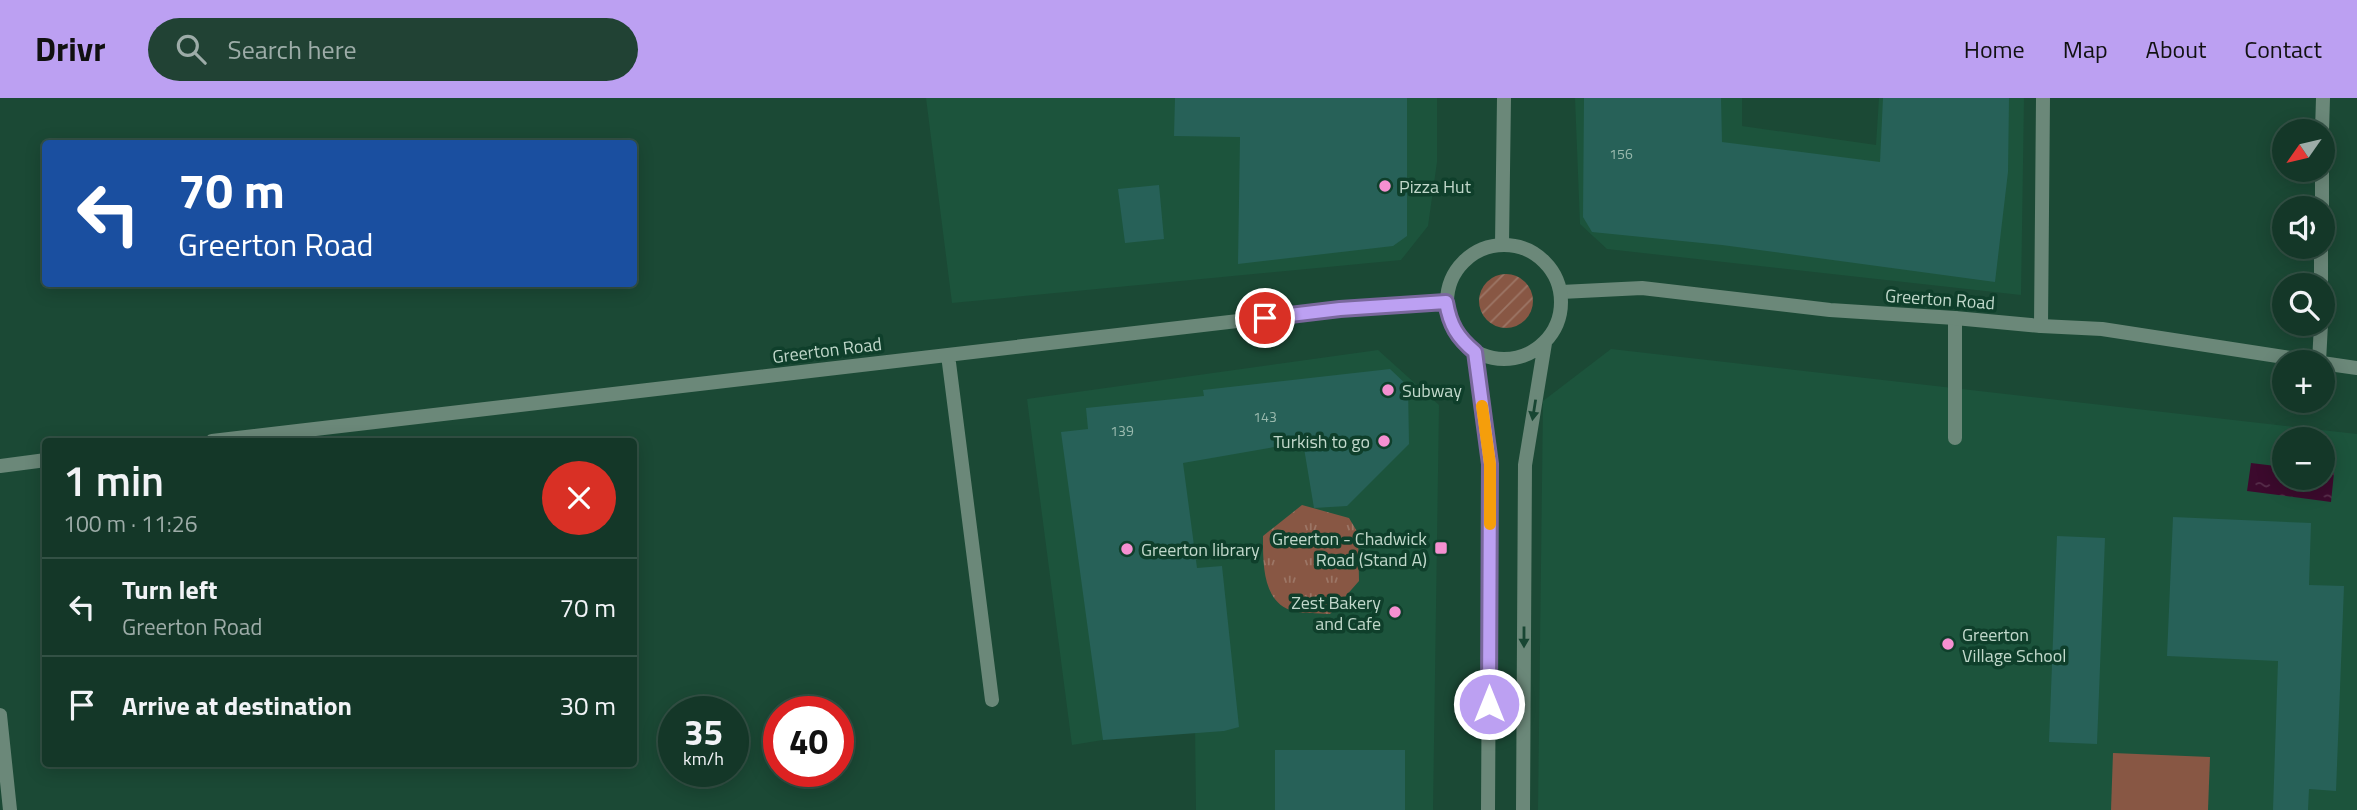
<!DOCTYPE html>
<meta charset="utf-8">
<style>
body{margin:0;font-family:"Titillium Web",sans-serif;background:#214234;color:#f1f3f6;height:100vh;display:flex;flex-direction:column;font-size:26px;white-space:nowrap}
*{box-sizing:border-box;margin:0}
p{font-size:23px;color:#9daca8}
.icon{flex:none;width:38px;height:38px;fill:none;stroke:currentColor;stroke-width:2;stroke-linecap:round;stroke-linejoin:round}
.map{position:relative;flex:1;overflow:hidden}
.sheet{position:absolute;left:42px;top:340px;width:595px;height:329px;display:flex;flex-direction:column;background:#143728;border-radius:7px;box-shadow:0 4px 18px #0003,0 0 0 2px #335145}
.sheet>*{flex:none}
.top-card{position:absolute;left:42px;top:42px;width:595px;height:147px;border-radius:7px;box-shadow:0 4px 18px #0003,0 0 0 2px #335145;background:#1a4fa0;color:#fff;overflow:hidden}
.needle{width:46px;rotate:236deg}
.controls{position:absolute;left:2272px;top:21px;display:grid;gap:14px}
.controls a{display:grid;place-items:center;width:63px;height:63px;border-radius:50%;background:#143728;box-shadow:0 4px 18px #0003,0 0 0 2px #335145;font-size:35px}
.speed{position:absolute;left:658px;top:598px;display:flex;gap:14px;font-size:35px;font-weight:700;text-align:center}
.speed>*{display:grid;place-content:center;width:91px;height:91px;border-radius:50%;background:#143728;box-shadow:0 4px 18px #0003,0 0 0 2px #335145;line-height:1}
.speed small{font-size:18px;font-weight:400}
.speed .limit{border:10px solid #d22;background:#fff;color:#111}
.pin{position:absolute;display:grid;place-items:center;width:60px;height:60px;color:#fff;margin:-30px;border:4px solid #fff;border-radius:50%;box-shadow:0 2px 7px #0007}
.me{position:absolute;width:77px;margin:-38px;rotate:0deg;stroke-linejoin:round;filter:drop-shadow(0 0 5px #0008)}
.turn{display:flex;align-items:center;gap:24px;height:147px;padding:0 21px;font-size:32px}
.turn .icon{width:91px;height:91px;stroke-width:2.5}
.turn b{display:block;font-size:49px;line-height:60px}
.round{display:grid;place-items:center;flex:none;width:74px;height:74px;border-radius:37px;background:#214234}
.overview{display:flex;align-items:center;justify-content:space-between;height:119px;padding:0 21px}
h1{font-size:42px;font-weight:600;line-height:52px}
ul{padding:0;list-style:none}
li{display:flex;align-items:center;gap:21px;height:98px;padding:0 21px;border-top:2px solid #335145}
li div{flex:1}
li b{display:block;font-size:26px}
li em{font-style:normal}
header{display:flex;align-items:center;gap:42px;box-sizing:border-box;height:98px;padding:0 35px;background:#bca0f2;color:#111}
header strong{font-size:33px}
nav{display:flex;gap:38px;margin-inline-start:auto;font-size:24px}
.search{width:490px;height:63px;background:#214234;display:flex;align-items:center;gap:18px;box-sizing:border-box;padding:0 24px;border-radius:38px;color:#9daca8;font-size:26px}
.map>svg:first-child{display:block}
.built{fill:#1c543c;fill-rule:evenodd}
.grass{fill:url(#grass-tufts)}
.garden{fill:url(#garden-furrows)}
.pitch{fill:#885744}
.water{fill:url(#water-ripples)}
.building{fill:#276158}
.lines{fill:none;stroke-linecap:round;stroke-linejoin:round}
.service{stroke:#6b8879;stroke-width:14}
.minor{stroke:#6b8879;stroke-width:14}
.tertiary{stroke:#6b8879;stroke-width:14}
.oneway{fill:#184633}
.route-casing{stroke:#7a689d;stroke-width:18}
.route{stroke:#bca0f2;stroke-width:12}
.slow{stroke:#f59e0b;stroke-width:12}
.poi-dot{fill:#f590d1;stroke:#0f3f2b;stroke-width:2.5}
.labels{text-anchor:middle;dominant-baseline:central;stroke-width:7;stroke-linejoin:round;paint-order:stroke}
.number-label{font-size:14px;fill:#9abaae}
.poi-label{font-size:18px;fill:#c1d8cb;stroke:#0f3f2b;text-anchor:start}
.street-label{font-size:18px;fill:#c1d8cb;stroke:#0f3f2b}
</style>
<header>
<strong>Drivr</strong>
<div class="search"><svg class="icon" aria-label="search" viewBox="0 0 24 24"><circle cx="10" cy="10" r="6"/><path d="M15 15l6 6"/></svg>Search here</div>
<nav><a>Home</a><a>Map</a><a>About</a><a>Contact</a></nav>
</header>
<div class="map">
<svg width="2357" height="712" viewBox="0 0 2357 712">
<defs>
<pattern id="grass-tufts" width="24" height="20" patternUnits="userSpaceOnUse" patternTransform="scale(1.75)"><rect width="24" height="20" fill="#885744"/><path d="M3 7l-1-3M5 7V3M7 7l1-3M15 17l-1-3M17 17v-4M19 17l1-3" fill="none" stroke="#9c7666"/></pattern>
<pattern id="garden-furrows" width="10" height="10" patternUnits="userSpaceOnUse" patternTransform="scale(1.75)"><rect width="10" height="10" fill="#885744"/><path d="M-1 1l2-2M0 10L10 0M9 11l2-2" fill="none" stroke="#9c7666"/></pattern>
<pattern id="water-ripples" width="26" height="14" patternUnits="userSpaceOnUse" patternTransform="scale(1.75)"><rect width="26" height="14" fill="#3c0a2d"/><path d="M2 4q2-2 4 0t4 0M15 11q2-2 4 0t4 0" fill="none" stroke="#562d4a"/></pattern>
</defs>
<rect width="100%" height="100%" fill="#1b4935"/>
<path class="built" d="M926,0h511v64l-9,64 -27,34 -449,43z
M1575,0h167v28l134,19 3,-47h145l-3,197 -414,-46 -27,-25z
M1611,251l746,85v376h-819l5,-409zM2284,341h38v39h-38z
M1378,252l61,55 -6,405h-237l-1,-85 -123,20 -45,-346z"/>
<path class="grass" d="M1302,407l47,13 9,15 1,48 -29,33c-12,-1 -28,0 -40,-4 -28,-10 -27,-49 -27,-74z"/>
<path class="garden" d="M1479 203a27 27 0 1 1 54 0a27 27 0 1 1-54 0Z"/>
<path class="pitch" d="M2113,655l97,4 -2,53h-97z"/>
<path class="water" d="M2251,365l33,4v11h38v-6l12,1 -3,29 -84,-11z"/>
<path class="building" d="M1175,0h232v138l-14,10 -155,18 2,-127 -66,-1z
M1584,0h137l1,44 158,20 3,-64h126l-1,74 -13,110 -273,-37 -130,-13 -9,-15z
M1159,87l5,54 -39,4 -7,-54z
M1390,271l18,17 1,58 -62,62 -33,2 -11,-66 -120,21 14,105 25,-2 17,161 -15,4 -121,9 -42,-308 27,-3 -2,-21 118,-12 -1,-6z
M2173,419l138,6 -2,62 35,1 -8,205 -27,-2 -1,21h-35l5,-149 -111,-5z
M2057,438l48,2 -8,206 -48,-2z
M1275,652h130v60h-130z"/>
<g class="lines">
<path class="service" d="M1955,220v120
M2041,228l2,-228"/>
<path class="minor" d="M2322,33l1,-33
M2322,110v-38
M2321,187v-38
M1561,194l81,-4 188,22 125,8 86,8 61,3 214,33
M948,257l44,345
M2319,264l2,-38
M2322,265l35,5
M212,343l1128,-132 106,-7
M0,368l46,-6
M0,617l10,95"/>
<path class="tertiary" d="M1502,146l2,-146
M1447 204a57 57 0 1 1 114 0a57 57 0 1 1-114 0Z
M1475,254l15,112 -2,346
M1523,712l2,-345 20,-122"/>
</g>
<defs><path id="oneway-solid" d="M-6-.8H1V-3.2L6.5 0L1 3.2V.8H-6Z" transform="scale(1.75)"/></defs>
<g class="oneway">
<use href="#oneway-solid" transform="translate(1534 312) rotate(99)"/>
<use href="#oneway-solid" transform="translate(1524 539) rotate(90)"/>
</g>
<g class="lines">
<g class="route-casing">
<path id="route" d="M1265,220l75,-9 106,-7c4,23 11,35 29,50l15,112 -1,240"/>
</g>
<use href="#route" class="route"/>
<path class="slow" d="M1482,308l8,58v60"/>
</g>
<g class="poi-dot">
<circle cx="1385" cy="88" r="7"/>
<circle cx="1388" cy="292" r="7"/>
<circle cx="1384" cy="343" r="7"/>
<rect x="1434" y="443" width="14" height="14" rx="3.5"/>
<circle cx="1127" cy="451" r="7"/>
<circle cx="1395" cy="514" r="7"/>
<circle cx="1948" cy="546" r="7"/>
</g>
<g class="labels">
<g class="number-label">
<text x="1621" y="55">156</text>
<text x="1265" y="318">143</text>
<text x="1122" y="332">139</text>
</g>
<g class="poi-label">
<text x="1399" y="88">Pizza Hut</text>
<text x="1402" y="292">Subway</text>
<text x="1370" y="343" text-anchor="end">Turkish to go</text>
<text x="1427" y="440" text-anchor="end">Greerton - Chadwick<tspan x="1427" dy="21">Road (Stand A)</tspan></text>
<text x="1141" y="451">Greerton library</text>
<text x="1381" y="504" text-anchor="end">Zest Bakery<tspan x="1381" dy="21">and Cafe</tspan></text>
<text x="1962" y="536">Greerton<tspan x="1962" dy="21">Village School</tspan></text>
</g>
<g class="street-label">
<text transform="translate(1940 201) rotate(4)">Greerton Road</text>
<text transform="translate(827 252) rotate(-7)">Greerton Road</text>
</g>
</g>
</svg>
<div class="controls">
<a><svg class="needle" viewBox="-14 -14 28 28"><path d="M0-13l5 13h-10z" fill="#e53935"/><path d="M0 13l5-13h-10z" fill="#9daca8"/></svg></a>
<a><svg class="icon" aria-label="sound" viewBox="0 0 24 24"><path d="M4 9h4l5-4v14l-5-4H4zM17 9q2 3 0 6"/></svg></a>
<a><svg class="icon" aria-label="search" viewBox="0 0 24 24"><circle cx="10" cy="10" r="6"/><path d="M15 15l6 6"/></svg></a>
<a>+</a>
<a>−</a>
</div>
<div class="speed"><div>35<small>km/h</small></div><div class="limit">40</div></div>
<div class="pin" style="left:1265px;top:220px;background:#d93025"><svg class="icon" aria-label="arrive" viewBox="0 0 24 24"><path d="M6 21V4h12l-3 4 3 4H6"/></svg></div>
<svg class="me" style="left:1489px;top:606px" viewBox="-20 -20 40 40"><circle r="17" fill="#bca0f2" stroke="#fff" stroke-width="3"/><path d="M0-11L8 9 0 5-8 9z" fill="#fff"/></svg>
<div class="top-card">
<div class="turn"><svg class="icon" aria-label="left" viewBox="0 0 24 24"><path d="M17 20v-9H6M10 6l-5 5 5 5"/></svg><div><b>70 m</b>Greerton Road</div></div>
</div>
<section class="sheet">
<div class="overview"><div><h1>1 min</h1><p>100 m · 11:26</p></div><a class="round" style="background:#d93025;color:#fff"><svg class="icon" aria-label="close" viewBox="0 0 24 24"><path d="M6 6l12 12M18 6L6 18"/></svg></a></div>
<ul>
<li><svg class="icon" aria-label="left" viewBox="0 0 24 24"><path d="M17 20v-9H6M10 6l-5 5 5 5"/></svg><div><b>Turn left</b><p>Greerton Road</p></div><em>70 m</em></li>
<li><svg class="icon" aria-label="arrive" viewBox="0 0 24 24"><path d="M6 21V4h12l-3 4 3 4H6"/></svg><div><b>Arrive at destination</b></div><em>30 m</em></li>
</ul>
</section>
</div>
